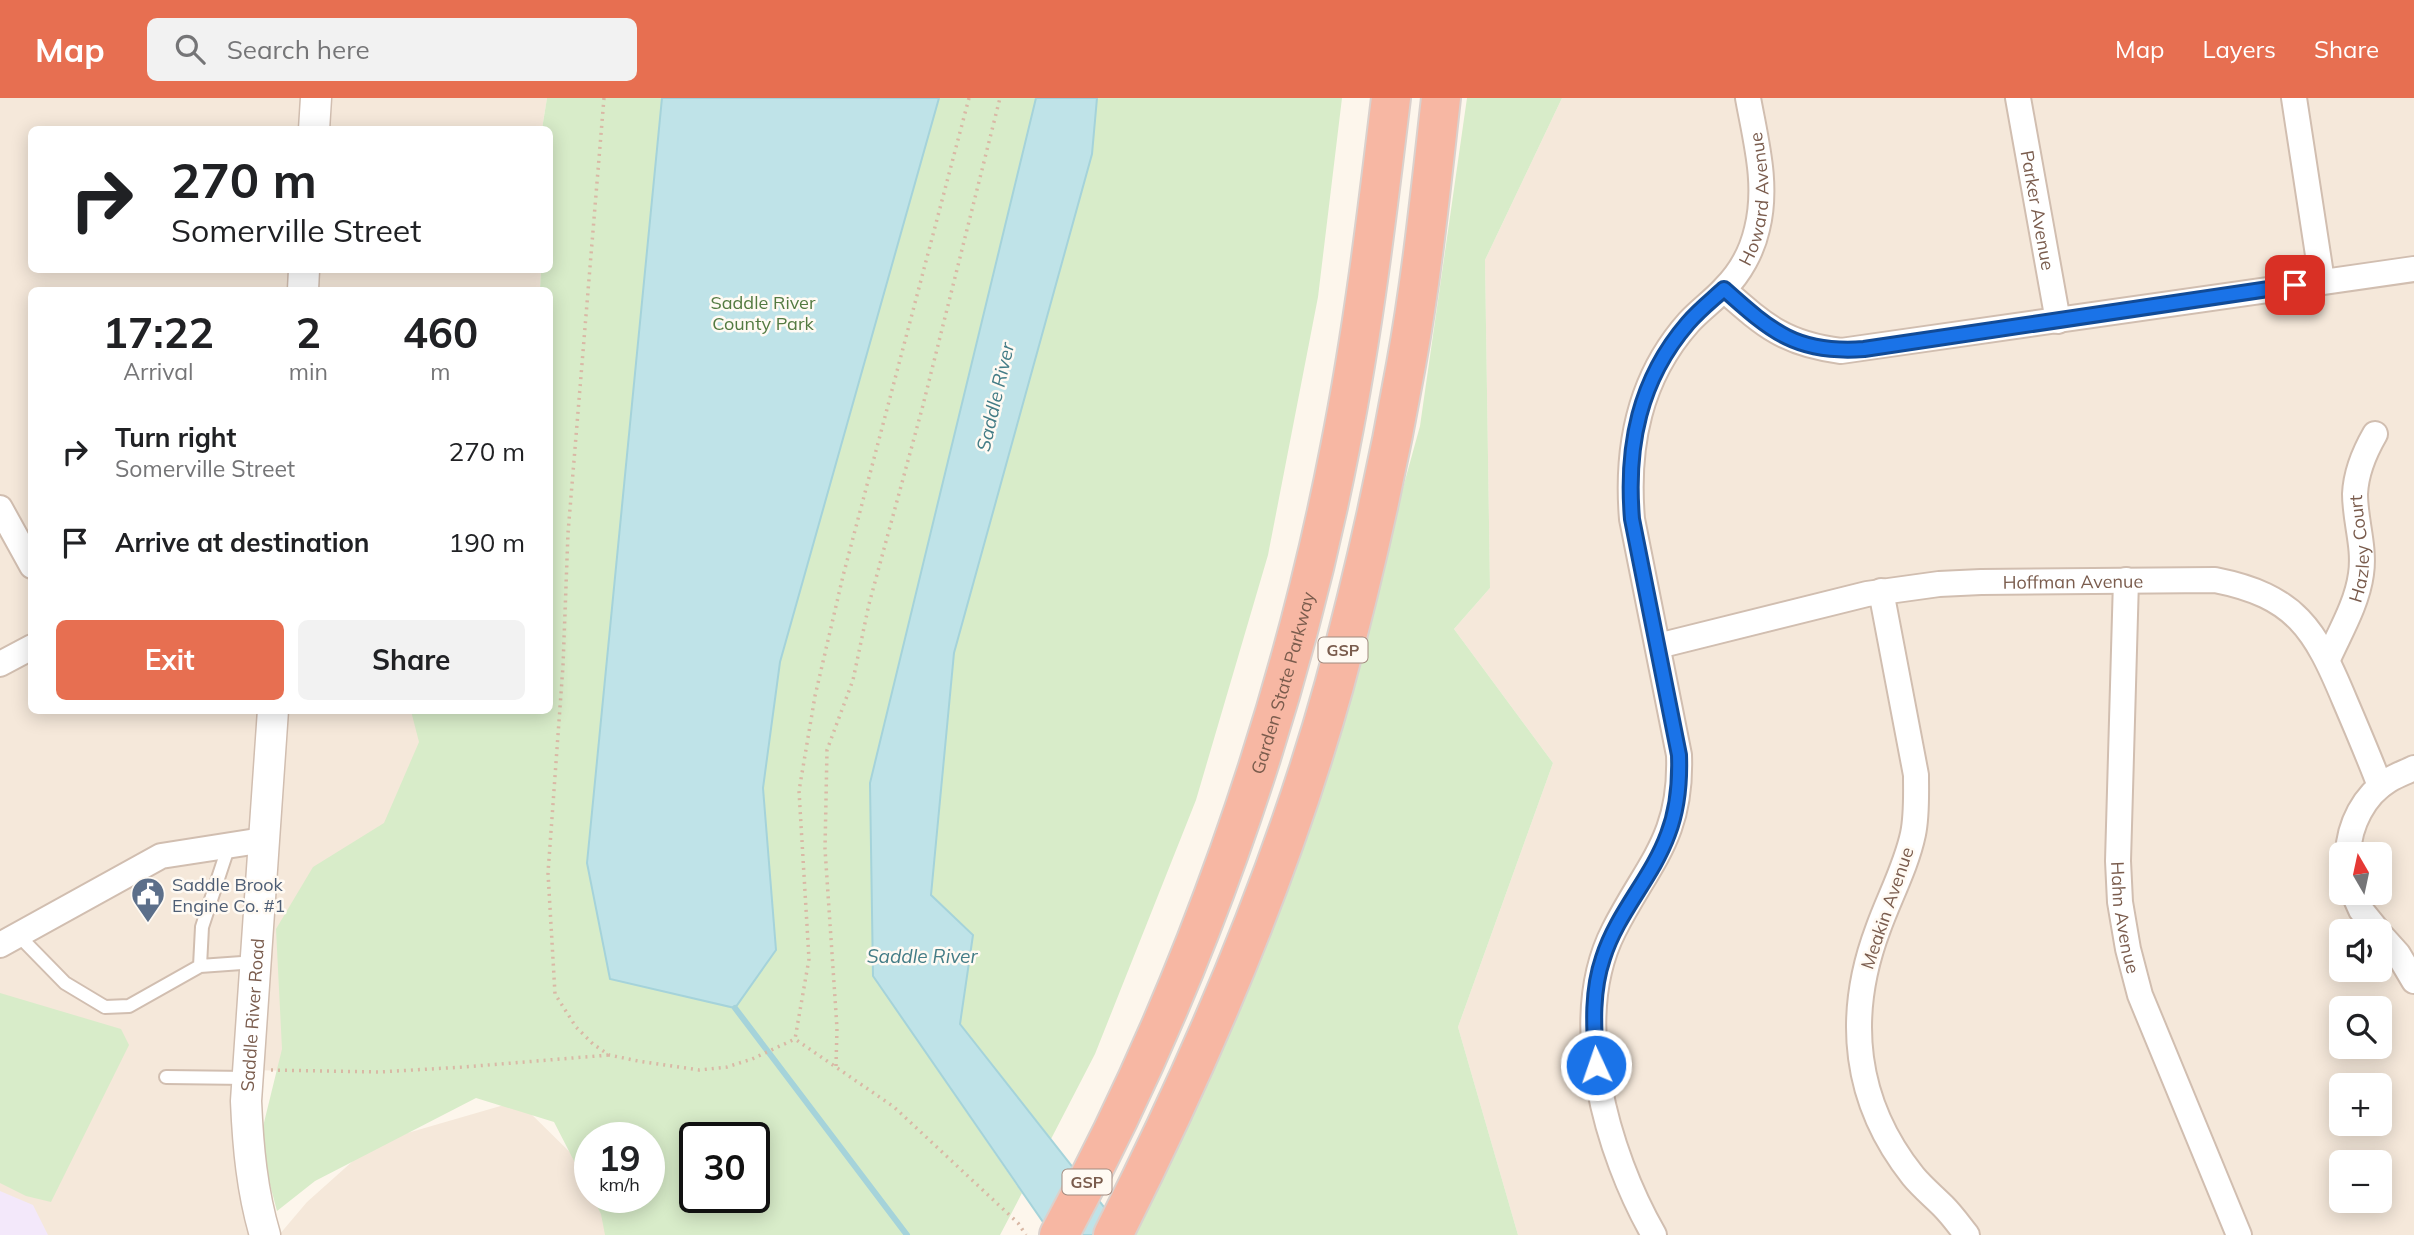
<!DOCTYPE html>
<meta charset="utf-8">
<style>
body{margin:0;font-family:Mulish,sans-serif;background:#f2f2f2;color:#202124;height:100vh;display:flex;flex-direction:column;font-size:26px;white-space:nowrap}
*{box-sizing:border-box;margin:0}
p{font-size:23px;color:#757577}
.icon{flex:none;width:38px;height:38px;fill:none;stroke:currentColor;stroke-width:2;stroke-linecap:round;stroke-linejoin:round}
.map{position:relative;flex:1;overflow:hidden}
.details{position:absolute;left:28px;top:189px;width:525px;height:427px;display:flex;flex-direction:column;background:#fff;border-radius:10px;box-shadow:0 4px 18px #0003}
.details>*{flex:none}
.hud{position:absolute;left:28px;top:28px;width:525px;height:147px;border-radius:10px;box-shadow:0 4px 18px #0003;background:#fff;color:#202124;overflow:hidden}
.needle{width:46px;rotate:351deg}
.buttons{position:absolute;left:2329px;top:744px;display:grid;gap:14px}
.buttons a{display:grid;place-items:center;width:63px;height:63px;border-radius:10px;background:#fff;box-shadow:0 4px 18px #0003;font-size:35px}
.speed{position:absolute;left:574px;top:1024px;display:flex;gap:14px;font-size:35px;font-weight:700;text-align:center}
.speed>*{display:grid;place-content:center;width:91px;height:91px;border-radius:50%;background:#fff;box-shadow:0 4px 18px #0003;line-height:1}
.speed small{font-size:18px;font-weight:400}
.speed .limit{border:4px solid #111;border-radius:10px;background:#fff;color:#111}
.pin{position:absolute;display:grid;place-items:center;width:60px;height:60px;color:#fff;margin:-30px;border-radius:14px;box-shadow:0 4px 10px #0006}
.me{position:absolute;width:77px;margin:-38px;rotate:357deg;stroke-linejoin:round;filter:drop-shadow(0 0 5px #0008)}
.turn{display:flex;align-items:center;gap:24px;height:147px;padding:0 28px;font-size:32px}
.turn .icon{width:91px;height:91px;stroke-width:2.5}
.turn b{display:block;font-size:49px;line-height:60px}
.eta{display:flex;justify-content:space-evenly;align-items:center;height:119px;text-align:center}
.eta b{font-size:42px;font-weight:700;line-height:49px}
.button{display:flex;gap:14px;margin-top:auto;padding:14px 28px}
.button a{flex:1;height:80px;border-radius:10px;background:#e76f51;color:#fff;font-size:28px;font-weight:700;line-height:80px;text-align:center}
.button a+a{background:#f2f2f2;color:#202124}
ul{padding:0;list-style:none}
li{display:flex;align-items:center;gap:21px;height:91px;padding:0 28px}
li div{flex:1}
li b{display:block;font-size:26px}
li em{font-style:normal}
header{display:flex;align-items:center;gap:42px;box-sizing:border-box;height:98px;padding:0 35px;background:#e76f51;color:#fff}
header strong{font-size:33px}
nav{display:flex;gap:38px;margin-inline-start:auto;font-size:24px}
.search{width:490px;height:63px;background:#f2f2f2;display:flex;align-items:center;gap:18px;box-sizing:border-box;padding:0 24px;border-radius:10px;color:#757577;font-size:26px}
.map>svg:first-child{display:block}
.residential{fill:#f5e8da;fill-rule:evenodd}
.education{fill:#f3e8fa}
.green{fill:#d8ecc9;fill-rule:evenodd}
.water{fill:#bfe3e8;stroke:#a5d3da;stroke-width:2}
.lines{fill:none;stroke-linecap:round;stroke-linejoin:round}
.stream{stroke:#a5d3da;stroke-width:6}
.service-casing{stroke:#d1beb0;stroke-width:16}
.minor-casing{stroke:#d1beb0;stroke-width:28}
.tertiary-casing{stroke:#d1beb0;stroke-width:33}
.motorway-casing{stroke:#dad1cd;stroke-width:42}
.path{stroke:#d9b8a5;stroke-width:3.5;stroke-dasharray:2 5;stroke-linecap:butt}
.service{stroke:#fff;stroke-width:12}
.minor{stroke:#fff;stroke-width:24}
.tertiary{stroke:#fff;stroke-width:30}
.motorway{stroke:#f7b7a3;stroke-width:38}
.route-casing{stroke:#114b97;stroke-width:18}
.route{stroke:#1a73e8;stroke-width:12}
.labels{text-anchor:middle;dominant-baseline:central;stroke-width:5;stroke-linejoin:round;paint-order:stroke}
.shield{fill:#fffaf3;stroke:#a28b7f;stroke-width:2}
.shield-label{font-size:16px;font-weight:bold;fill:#7a5c4d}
.street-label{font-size:18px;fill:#7a5c4d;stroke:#fffaf3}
.park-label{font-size:18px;fill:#537a41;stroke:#fffaf3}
.service-label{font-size:18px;fill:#4e5e75;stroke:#fffaf3;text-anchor:start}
.water-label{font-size:19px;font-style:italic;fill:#437c86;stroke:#fffaf3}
</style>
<header>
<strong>Map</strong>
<div class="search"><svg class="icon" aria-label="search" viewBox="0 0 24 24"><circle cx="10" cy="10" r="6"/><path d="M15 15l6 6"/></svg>Search here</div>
<nav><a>Map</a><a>Layers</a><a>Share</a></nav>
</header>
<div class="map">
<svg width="2414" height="1137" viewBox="0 0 2414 1137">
<rect width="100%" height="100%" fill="#fdf6ec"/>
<path class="residential" d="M0,0h547l-5,31 -510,1v140h509l-1,20h-508v420l478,1 -199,360 -68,-1 17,165h-260z
M1562,0h852v1137h-896l-60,-208 95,-264 -99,-134 36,-41 -5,-328zM2342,756h38v38h-38zM2342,833h38v39h-38zM2342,910h38v38h-38zM2342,987h38v39h-38zM2342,1064h38v38h-38z
M518,1003l72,71v25h18l9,38h-338l28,-33 66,-59z"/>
<path class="education" d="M0,1093l33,14 15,30h-48z"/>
<path class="green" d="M547,0h489l-166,685 3,193 149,217 -22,42h-395l-4,-21 -9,-17h57v-59h-59v54l-36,-70 -78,-24 -161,83 -38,30 -18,-68 23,-94 -6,-120 37,-62 71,-44 35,-81 -8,-31 139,-1v-420h-10l1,-20h9v-140l-8,-1zM695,1040h59v59h-59z
M1097,0h245l-24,199 -50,258 -72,245 -101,254 -44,85 -91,-115 13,-89 -42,-40 23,-242 138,-499z
M1467,0h95l-77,162 5,328 -36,41 99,134 -95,264 60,208h-388l241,-631 49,-178z
M0,895l121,36 8,16 -78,157 -25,-6 -26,-13z"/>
<path class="water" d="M662,0h277l-159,564 -17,126 13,162 -41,58 -125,-29 -23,-116z
M1036,0h61l-5,56 -138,499 -23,242 42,40 -13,89 166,211h-74l-179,-259 -3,-193z"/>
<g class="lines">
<path class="stream" d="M735,910l172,227"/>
<g class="service-casing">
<path id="service" d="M19,838l46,47 40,24 24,-1 71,-40 56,-4
M200,868l2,-39 27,-82
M166,979l81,1"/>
</g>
<g class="minor-casing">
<g id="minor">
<path id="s1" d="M2018,0l40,223"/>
<path d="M2294,0l28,183"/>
<path d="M1724,192c41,36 61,54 117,61l573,-82"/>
<path d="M0,410l32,58"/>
<path id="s2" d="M2126,482l-8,281 2,41 8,47 12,46 99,240"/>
<path d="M1881,493l35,184c0,20 1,40 -3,59 -7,33 -24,64 -35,95 -33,88 -24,173 35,247 9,11 20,20 30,30 9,9 16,19 24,29"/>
<path id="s3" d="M1658,548l209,-52 72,-10 42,-2 234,-2c81,16 100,49 130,121 12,28 24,56 35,85"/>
<path id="s4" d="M2328,561c12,-27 29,-55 33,-85 4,-27 -6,-53 -6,-80 1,-22 9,-41 20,-60"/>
<path d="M0,566l32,-17"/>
<path d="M2348,756c1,-29 16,-59 41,-74 8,-5 17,-8 25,-12"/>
<path d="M2353,794l8,18 17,21"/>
<path d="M2380,836l18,20 16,27"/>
<path d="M0,847l161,-89 103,-16"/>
<path id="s5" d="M1654,1137c-47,-82 -86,-215 -40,-305 34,-67 68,-92 65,-175l-47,-236c-6,-73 7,-141 57,-197 11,-12 24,-21 35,-33 16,-16 28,-38 33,-60 11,-44 -1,-87 -9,-131"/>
</g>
</g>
<g class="tertiary-casing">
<g id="tertiary">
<path d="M314,32l2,-32"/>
<path d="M303,192l1,-20"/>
<path id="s6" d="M265,1137c-13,-44 -17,-88 -19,-134l27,-391"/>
</g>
</g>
<g class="motorway-casing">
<g id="motorway">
<path id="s7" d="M1059,1137c131,-240 229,-518 281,-787 23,-116 37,-233 51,-350"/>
<path d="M1113,1137c89,-176 168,-359 221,-549 29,-106 53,-213 72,-321 16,-88 25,-178 35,-267"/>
</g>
</g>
<path class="path" d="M604,0l-36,435 -5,133 -15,207 7,121 21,33 17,17 16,11 29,6 61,9 28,-3 25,-8 43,-20
M969,0l-126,478 -28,120 -16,95 10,168 -14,80 99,68 124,116 8,12
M836,968l1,-38 -12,-179 2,-99 26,-70 16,-76 53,-195 78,-311
M271,972l108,2 85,-5 145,-12"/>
<use href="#service" class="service"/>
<use href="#minor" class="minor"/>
<use href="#tertiary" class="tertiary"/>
<use href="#motorway" class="motorway"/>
</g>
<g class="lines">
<g class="route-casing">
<path id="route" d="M1596,967c-2,-36 -5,-72 7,-107 14,-45 49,-80 65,-124 10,-26 12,-51 11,-79l-47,-236c-6,-73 7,-139 56,-196 11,-13 24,-23 36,-34 48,43 73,65 140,60l431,-64"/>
</g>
<use href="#route" class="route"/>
</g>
<defs>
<g id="civic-pin" transform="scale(1.75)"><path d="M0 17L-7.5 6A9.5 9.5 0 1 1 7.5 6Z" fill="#5c6f8a" stroke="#fffaf3"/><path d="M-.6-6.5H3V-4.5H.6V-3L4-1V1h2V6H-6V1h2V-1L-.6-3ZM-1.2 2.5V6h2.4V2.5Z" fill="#fff"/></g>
</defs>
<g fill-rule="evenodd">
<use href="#civic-pin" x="148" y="796"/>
</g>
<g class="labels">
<g class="shield">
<rect x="1318.5" y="539.5" width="49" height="25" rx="5"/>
<rect x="1062.5" y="1071.5" width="49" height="25" rx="5"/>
</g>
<g class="shield-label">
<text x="1343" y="552">GSP</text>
<text x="1087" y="1084">GSP</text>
</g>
<g class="street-label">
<text stroke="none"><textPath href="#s5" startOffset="1108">Howard Avenue</textPath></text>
<text stroke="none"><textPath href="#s1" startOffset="114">Parker Avenue</textPath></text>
<text stroke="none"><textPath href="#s4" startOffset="117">Hazley Court</textPath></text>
<text stroke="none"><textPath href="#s3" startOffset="422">Hoffman Avenue</textPath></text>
<text stroke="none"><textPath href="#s7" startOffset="597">Garden State Parkway</textPath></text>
<text transform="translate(1887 810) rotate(-71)">Meakin Avenue</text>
<text stroke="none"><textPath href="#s2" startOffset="338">Hahn Avenue</textPath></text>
<text stroke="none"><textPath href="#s6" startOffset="222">Saddle River Road</textPath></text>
</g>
<g class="park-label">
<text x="763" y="204">Saddle River<tspan x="763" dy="21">County Park</tspan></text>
</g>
<g class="service-label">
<text x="172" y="786">Saddle Brook<tspan x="172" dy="21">Engine Co. #1</tspan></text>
</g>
<g class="water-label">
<text transform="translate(995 299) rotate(-77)">Saddle River</text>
<text x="922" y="858">Saddle River</text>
</g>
</g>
</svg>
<div class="buttons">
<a><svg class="needle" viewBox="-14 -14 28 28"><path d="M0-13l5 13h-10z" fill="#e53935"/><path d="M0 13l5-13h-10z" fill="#757577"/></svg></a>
<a><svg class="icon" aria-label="sound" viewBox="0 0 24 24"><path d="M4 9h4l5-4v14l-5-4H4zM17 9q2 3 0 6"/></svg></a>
<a><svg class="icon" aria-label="search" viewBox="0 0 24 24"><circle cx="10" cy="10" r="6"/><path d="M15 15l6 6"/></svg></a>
<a>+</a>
<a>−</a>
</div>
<div class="speed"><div>19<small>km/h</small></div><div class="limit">30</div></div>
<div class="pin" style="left:2295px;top:187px;background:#d93025"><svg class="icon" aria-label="arrive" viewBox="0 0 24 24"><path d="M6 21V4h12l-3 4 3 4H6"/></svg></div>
<svg class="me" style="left:1596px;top:967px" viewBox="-20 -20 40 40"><circle r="17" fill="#1a73e8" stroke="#fff" stroke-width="3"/><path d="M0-11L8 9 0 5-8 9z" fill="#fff"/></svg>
<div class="hud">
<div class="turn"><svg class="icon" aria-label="right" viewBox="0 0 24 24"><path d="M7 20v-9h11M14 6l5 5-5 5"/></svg><div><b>270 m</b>Somerville Street</div></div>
</div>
<section class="details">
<div class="eta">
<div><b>17:22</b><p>Arrival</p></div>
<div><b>2</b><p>min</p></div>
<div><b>460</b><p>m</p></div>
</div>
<ul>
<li><svg class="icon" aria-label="right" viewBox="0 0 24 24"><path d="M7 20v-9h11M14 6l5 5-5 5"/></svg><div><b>Turn right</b><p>Somerville Street</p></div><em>270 m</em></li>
<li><svg class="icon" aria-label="arrive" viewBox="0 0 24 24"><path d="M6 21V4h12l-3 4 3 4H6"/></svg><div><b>Arrive at destination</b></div><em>190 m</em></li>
</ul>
<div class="button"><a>Exit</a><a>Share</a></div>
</section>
</div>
